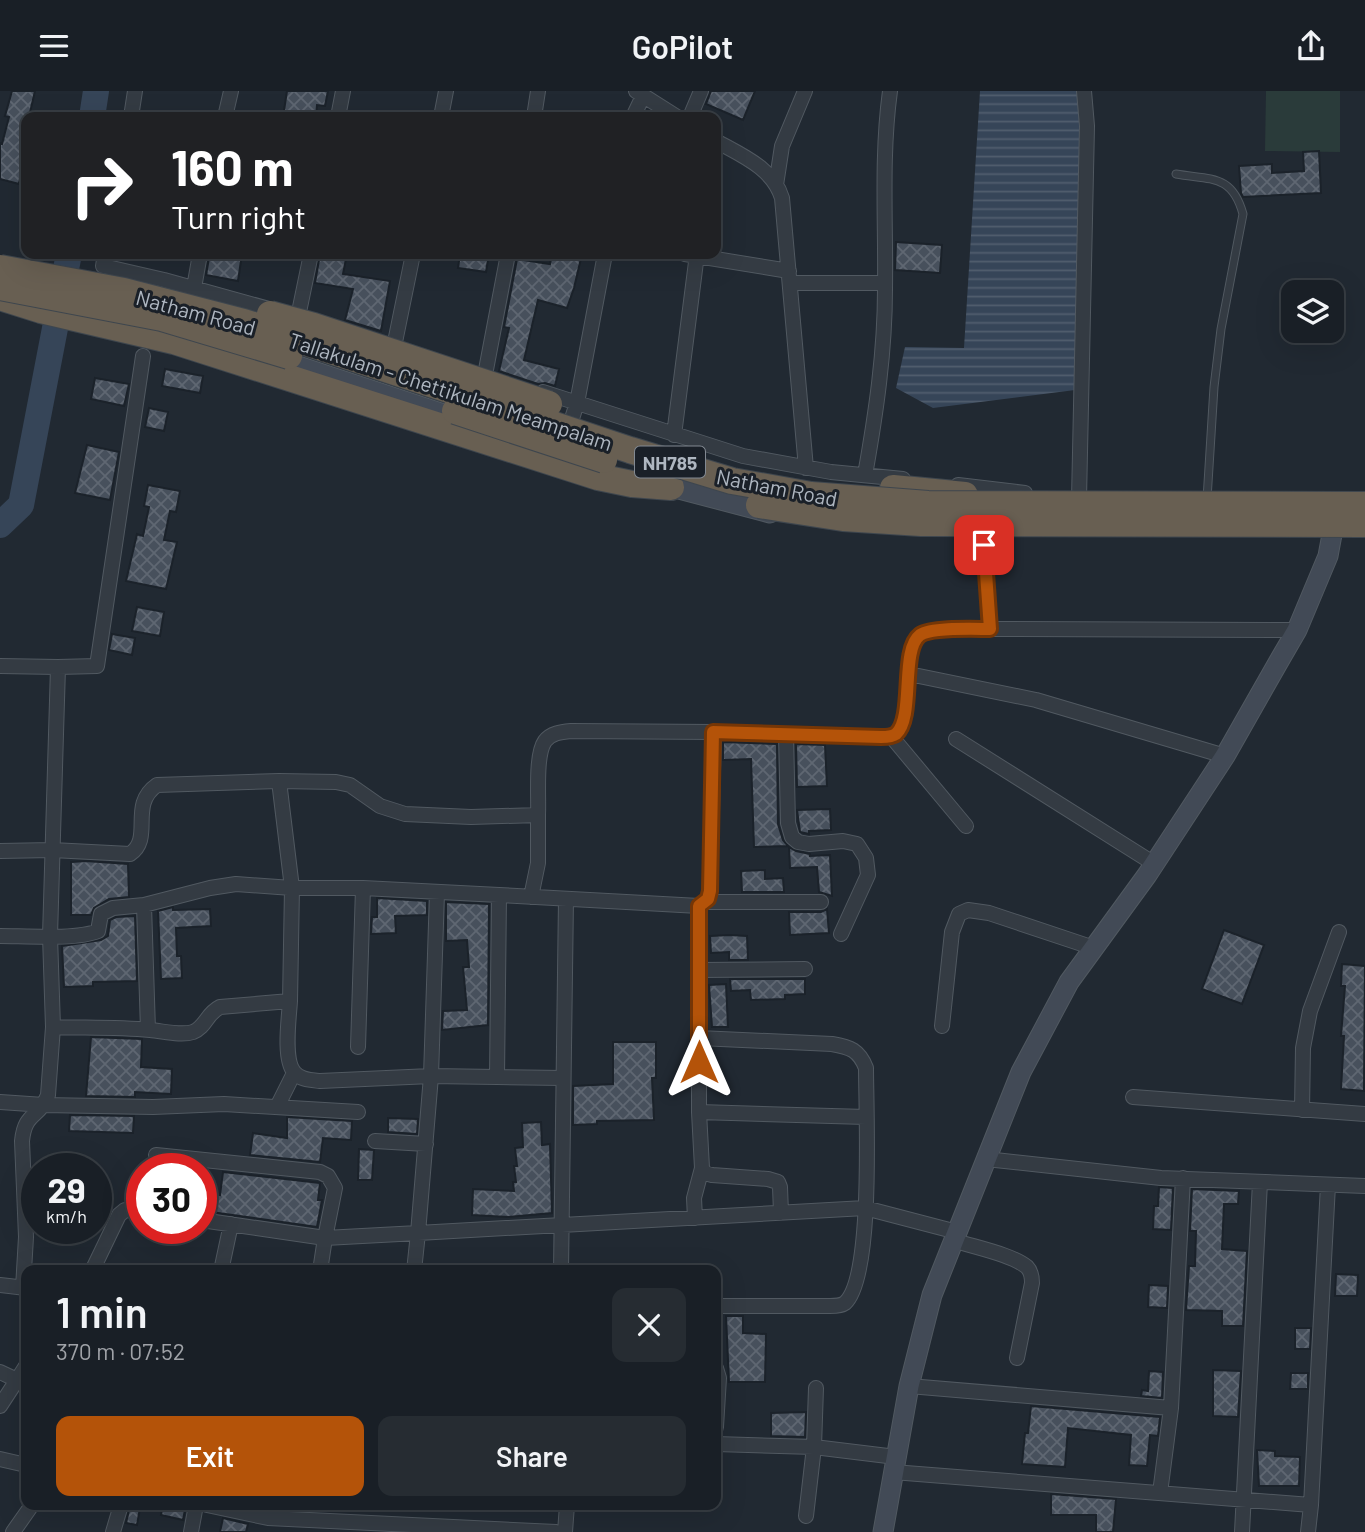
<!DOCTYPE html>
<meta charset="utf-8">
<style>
body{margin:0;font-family:Barlow,sans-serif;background:#262c32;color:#f1f3f6;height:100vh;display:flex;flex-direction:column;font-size:26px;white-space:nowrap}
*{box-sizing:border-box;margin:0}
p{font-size:23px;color:#9fa2a7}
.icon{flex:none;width:38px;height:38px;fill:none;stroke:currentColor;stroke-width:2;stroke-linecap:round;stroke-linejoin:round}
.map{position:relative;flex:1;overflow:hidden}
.drawer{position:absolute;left:21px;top:1174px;width:700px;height:245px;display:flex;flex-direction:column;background:#191f26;border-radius:14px;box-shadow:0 7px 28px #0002,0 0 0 2px #373d43}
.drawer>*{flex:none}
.guide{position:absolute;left:21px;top:21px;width:700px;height:147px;border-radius:14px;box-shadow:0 7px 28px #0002,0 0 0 2px #373d43;background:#202124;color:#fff;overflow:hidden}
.fabs{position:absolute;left:1281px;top:189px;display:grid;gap:14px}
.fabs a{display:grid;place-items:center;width:63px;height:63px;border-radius:14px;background:#191f26;box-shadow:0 7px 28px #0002,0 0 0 2px #373d43;font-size:35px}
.speed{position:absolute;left:21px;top:1062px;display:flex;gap:14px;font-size:35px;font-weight:700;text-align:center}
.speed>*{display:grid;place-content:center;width:91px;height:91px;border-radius:50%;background:#191f26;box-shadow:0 7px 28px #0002,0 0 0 2px #373d43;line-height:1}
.speed small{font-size:18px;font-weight:400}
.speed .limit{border:10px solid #d22;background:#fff;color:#111}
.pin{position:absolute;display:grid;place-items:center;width:60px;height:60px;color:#fff;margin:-30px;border-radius:14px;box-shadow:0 4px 10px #0006}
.me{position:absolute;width:77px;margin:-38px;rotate:0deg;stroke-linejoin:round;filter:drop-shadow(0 0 5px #0008)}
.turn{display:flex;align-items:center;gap:24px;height:147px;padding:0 35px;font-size:32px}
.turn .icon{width:91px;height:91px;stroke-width:2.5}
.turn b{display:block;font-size:49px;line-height:60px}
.round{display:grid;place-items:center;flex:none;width:74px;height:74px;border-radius:14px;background:#262c32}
.overview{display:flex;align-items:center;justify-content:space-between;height:119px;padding:0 35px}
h1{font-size:42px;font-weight:600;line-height:52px}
.action{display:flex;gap:14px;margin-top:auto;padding:14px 35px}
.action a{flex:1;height:80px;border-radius:14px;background:#b45309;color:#fff;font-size:28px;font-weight:600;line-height:80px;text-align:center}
.action a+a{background:#262c32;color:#f1f3f6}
header{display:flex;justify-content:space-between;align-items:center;height:91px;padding:0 35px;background:#191f26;font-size:32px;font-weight:600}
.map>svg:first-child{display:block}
.pitch{fill:#2a3b3a}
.water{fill:url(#water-rules)}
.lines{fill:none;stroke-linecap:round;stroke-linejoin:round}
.river{stroke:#364558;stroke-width:26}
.building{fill:url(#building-cross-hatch);stroke:#1b222a;stroke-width:2}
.lane-casing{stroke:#515961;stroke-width:9}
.street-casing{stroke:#515961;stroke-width:16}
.secondary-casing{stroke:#515961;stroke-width:21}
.highway-casing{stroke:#3e464e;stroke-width:28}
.lane{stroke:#343b43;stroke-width:7}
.street{stroke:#343b43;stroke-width:14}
.secondary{stroke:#424a56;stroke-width:19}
.highway{stroke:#685f52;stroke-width:26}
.highway-bridge-casing{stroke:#3e464e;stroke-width:28;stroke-linecap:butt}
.highway-bridge{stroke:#685f52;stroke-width:26}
.route-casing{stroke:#753606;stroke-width:18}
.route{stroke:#b45309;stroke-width:12}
.labels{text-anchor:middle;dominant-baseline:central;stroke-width:6;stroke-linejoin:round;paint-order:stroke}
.shield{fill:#1a2028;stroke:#828992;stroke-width:2}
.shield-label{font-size:19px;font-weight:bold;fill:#aeb6c0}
.street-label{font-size:21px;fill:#aeb6c0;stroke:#1a2028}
</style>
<header><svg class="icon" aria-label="menu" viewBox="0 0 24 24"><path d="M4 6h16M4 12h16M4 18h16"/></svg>GoPilot<svg class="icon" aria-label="share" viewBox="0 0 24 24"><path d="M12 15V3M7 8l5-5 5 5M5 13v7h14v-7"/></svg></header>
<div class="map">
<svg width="1365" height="1441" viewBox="0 0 1365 1441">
<defs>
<pattern id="water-rules" width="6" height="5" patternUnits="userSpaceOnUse" patternTransform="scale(1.75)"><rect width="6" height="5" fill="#364558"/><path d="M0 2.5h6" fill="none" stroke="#515e6e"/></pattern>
<pattern id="building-cross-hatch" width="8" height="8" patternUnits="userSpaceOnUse" patternTransform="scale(1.75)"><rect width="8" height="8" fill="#47505c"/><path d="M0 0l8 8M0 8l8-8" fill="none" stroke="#5f6772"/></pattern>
</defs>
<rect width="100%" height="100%" fill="#212932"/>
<path class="pitch" d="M1266,0h74v61l-75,-1z"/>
<path class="water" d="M980,0h99l1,49 -5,250 -142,18 -37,-20 9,-41 59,1z"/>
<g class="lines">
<path class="river" d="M92,26l4,-26
M66,178l3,-15
M0,434l21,-20 35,-182"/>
</g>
<path class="building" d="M12,0h23l-6,26h-3v27l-7,40 -19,-5v-36l2,1 7,-27 -4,-1z
M287,0h41l-3,15 -8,-1 -1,12h-33z
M711,0h44l-12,29 -37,-16z
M1319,60l2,42 -78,4 -2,-4 -2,-27 33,-2v9l32,-2 -1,-19z
M896,151l46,3 -2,28 -45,-3z
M215,163h27l-4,27 -32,-6 3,-17 5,1z
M320,163h27l-4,20 47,7 -9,50 -36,-11 8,-31 -38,-6z
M460,163h29l-3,18 -28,-4z
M552,163h30l-8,34 -7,20 -29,-8 -14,60 35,9 -4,17 -10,-3 -7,1 -39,-13 10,-43 -5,-1 13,-68 33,5z
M165,278l38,7 -3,17 -38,-7z
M95,287l34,6 -5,22 -33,-7z
M149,317l19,4 -4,19 -19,-4z
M87,354l32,7 -9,48 -35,-7z
M148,394l32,6 -4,21 -6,-1 -6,29 13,2 -11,47 -40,-8 11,-47 6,2 6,-29 -5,-1z
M137,516l27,5 -4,24 -28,-5z
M112,543l23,4 -3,17 -23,-5z
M723,651l54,2 1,80 5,16 5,6 -34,1 -3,-88 -28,1z
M796,653l29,1 2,41 -30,1z
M830,718l1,21 -22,1v3l-9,-2 -3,-22z
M789,756l7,4 14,3v2l20,-1 2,41 -13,-4 -2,-25 -27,1z
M86,770l42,3 1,33 -20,2 -15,9 -3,7h-20v-53z
M765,779v9l18,-1 1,14h-42l-1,-21z
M377,807l50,3v14l-32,1 1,17 -25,1 1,-17h5z
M446,811l43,2 -1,121 -46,5 1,-19 24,-1 -4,-43h6l-2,-27 -21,1z
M173,816v3l37,-1 1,17 -35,2 1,28h4l1,22 -21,1 -3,-68z
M827,818l2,24 -39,2 -1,-23h32z
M135,825l2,65 -44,1v4l-29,1 -2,-41 39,-6 7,-4 2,-16 6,-3z
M1224,839l40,15 -22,59 -40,-15z
M730,844l17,1 1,24h-19v-8l-18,1 -1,-17z
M1342,873l23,2 -1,125 -23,-2 3,-53h-3l4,-50h-4z
M730,888h75v15l-20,1v4l-34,1 -1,-10 -19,1z
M726,893l2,43h-16l-3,-42z
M91,946l51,2 -1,28 31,2 -1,25 -36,-2v5l-49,-1z
M613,951h43v36h-4l2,42 -57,1v3l-24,1v-39l40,-2z
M70,1024l64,1 -1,17 -64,-2z
M287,1026l65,4 -1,19 -28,-2 -3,24 -70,-7 3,-22 34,5z
M388,1027l30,1 -1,15 -29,-2z
M541,1031l1,23 8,-1 2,69 -44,4 -36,-2 1,-26 41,2 -1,-9h3l-2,-16h3l-2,-18 8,-1 -1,-24z
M359,1058l15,1 -2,30h-14z
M223,1081l97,11 -2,17h4l-5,27 -113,-16 2,-18 14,2z
M1159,1096l14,1 -2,42 -18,-1 1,-23h4z
M1192,1098l47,2 -1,13h-14l-2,45 25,2 -4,75h-21v-15l-36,-1 3,-44h6l1,-35h-6z
M1336,1183l22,1 -1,21h-22z
M1149,1194l19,1 -1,22 -19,-1z
M726,1225h17v17l23,1 -1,48h-36z
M1295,1237h16l-1,21h-15z
M1213,1279l28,1 -3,46 -25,-1z
M1149,1280l14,1 -1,26 -21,-2 1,-6 6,1z
M1291,1282h17v16h-18z
M1031,1315l129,11 -2,19 -8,-1 -3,31 -18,-1 2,-30 -63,-7 -3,39 -43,-3 3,-31h3z
M806,1321l-1,25 -34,-1v-23z
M1257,1359l18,1v5l25,1 -1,29h-40z
M1051,1403l65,5 -3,33h-17v-17h-45z
M163,1414h23l-3,15 -22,-5z
M130,1415l10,2 -3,17 -11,-2z
M223,1427l25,6 -2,8h-26z"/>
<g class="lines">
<g class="lane-casing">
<path id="lane" d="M1176,83c35,6 56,0 67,40l-22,115 -7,58 -7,112"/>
</g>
<g class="street-casing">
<path id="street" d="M636,0l41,26
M131,26l4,-26
M225,26l6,-26
M338,26l5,-26
M441,26l5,-26
M534,26l4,-26
M633,26l10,-21
M690,26l11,-26
M716,50c25,14 57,27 66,57l24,270
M776,94l6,-39 23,-55
M105,163l-2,12 61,14 112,31
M685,163l104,17
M790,192h95
M194,197l6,-34
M298,226l13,-63
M394,256l19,-93
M485,284l23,-121
M543,301l200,64 88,16 72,7
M567,343l10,-31 28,-149
M674,344l23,-181
M865,384c11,-62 20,-123 20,-186 1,-66 -4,-132 5,-198
M958,394l67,8
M1079,408l8,-373 -3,-35
M990,538l307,1
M0,575l58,1
M909,583l127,26 189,56
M786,643l2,89 4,14 6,5 11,2 34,-3 14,3 9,14 2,17 -27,59
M891,645l75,90
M956,648l197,124
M279,690l57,1 14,3 30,21 25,8 66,3 67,-2c1,-18 -3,-60 7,-74 6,-8 16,-9 26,-10l143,1
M0,760l52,-1 78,4c24,-16 -2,-49 27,-69l122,-4 13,107h71l136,7 -2,182 -66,-1 -13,157 447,-25 92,24
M499,804l200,11v206l3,56 3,5 7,2 56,4 10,3 2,5 1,26
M531,806l7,-34v-48
M705,811h116
M144,814l4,125
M699,815l9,-7 2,-8 4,-159 167,5c5,0 10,1 15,-3 19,-17 4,-84 24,-99 12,-8 55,-6 70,-6l-6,-84
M0,845c24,0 77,4 98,-5l3,-17 12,-6 31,-3 66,-17 26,-4 56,4 -2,113 -70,6c-14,7 -14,20 -27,25 -12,4 -30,-1 -43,-2 -32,-3 -65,-2 -97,-3l-3,-91 8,-269 39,-1 46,-310
M699,879l106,-1
M290,910c-1,17 -7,58 4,71 6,8 17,8 26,9l111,-5 6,-183
M942,935l10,-94 7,-18 9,-4 21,3 105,35
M699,947l133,6c18,3 27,6 34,24 0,42 8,209 -21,235 -4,3 -10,3 -15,3h-114
M358,956l5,-159
M497,986l66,1
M1133,1006l232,17
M0,1011l44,3 109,2 71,-3 134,8
M277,1016l17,-34
M1302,1019l1,-62 7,-37 29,-79
M699,1021l167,5
M375,1050l51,3
M156,1064l164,17 8,4 7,12 -10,50 93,-5 -4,38
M986,1068l175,19 204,8
M695,1127l-1,-20 8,-30
M201,1129l124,18 -5,33
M953,1149c20,7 58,14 74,27 4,4 5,10 5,16l-15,75
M92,1180l27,-56 6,-5 17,1
M221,1180l10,-47
M561,1180l5,-372
M0,1194l26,3
M23,1197l3,-51 -4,-96c3,-30 17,-22 26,-46l5,-68
M716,1277l3,10 -3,49
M0,1281l17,8 -17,26
M25,1291l-8,-2 9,-14
M909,1295l262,22
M716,1353l98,3 82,10
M0,1368l26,6
M893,1381l418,33 17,-320
M1160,1402l11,-85 12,-230
M207,1414l61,13 288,14
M806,1425l8,-69 2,-59
M13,1441l19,-27
M113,1441l8,-27
M191,1441l5,-27
M565,1441l2,-27
M1242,1441l18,-350
M1308,1441l3,-27"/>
</g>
<g class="secondary-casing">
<path id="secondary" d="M274,267l191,63
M660,393l110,29
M883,1441l26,-146 23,-91 89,-223 48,-90 78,-107 78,-119 54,-95 18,-31 31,-74 5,-27v-18"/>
</g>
<g class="highway-casing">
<path id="highway" d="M0,206l41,13 133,31 424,136 34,7 39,3
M893,397l72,7"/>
</g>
<use href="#lane" class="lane"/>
<use href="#street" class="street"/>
<use href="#secondary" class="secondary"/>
<use href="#highway" class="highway"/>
<g class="highway-bridge-casing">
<path id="highway-bridge" d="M0,177l124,23 120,31 386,128 102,31 79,14 117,9 437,1
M0,196l162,31 127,38
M270,223l44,12 235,78
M455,320l149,49
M759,414l84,13 78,5 444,1"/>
</g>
<use href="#highway-bridge" class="highway-bridge"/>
</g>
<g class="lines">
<g class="route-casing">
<path id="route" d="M699,971v-156l9,-7 2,-8 3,-159 168,5c5,0 11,0 15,-3 19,-17 4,-84 24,-99 12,-8 55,-6 70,-6l-6,-84"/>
</g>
<use href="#route" class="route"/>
</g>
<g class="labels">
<rect class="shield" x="635" y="355.5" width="70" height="31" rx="5"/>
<g class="shield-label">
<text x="670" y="371">NH785</text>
</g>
<g class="street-label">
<text transform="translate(196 221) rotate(15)">Natham Road</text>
<text transform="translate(451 300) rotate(18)">Tallakulam - Chettikulam Meampalam</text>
<text transform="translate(777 396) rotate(11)">Natham Road</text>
</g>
</g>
</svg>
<div class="fabs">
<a><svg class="icon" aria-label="layers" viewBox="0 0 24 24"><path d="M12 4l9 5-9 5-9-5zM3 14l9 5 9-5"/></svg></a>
</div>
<div class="speed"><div>29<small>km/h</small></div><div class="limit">30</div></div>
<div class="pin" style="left:984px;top:454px;background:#d93025"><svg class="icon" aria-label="arrive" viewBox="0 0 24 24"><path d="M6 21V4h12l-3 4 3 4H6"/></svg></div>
<svg class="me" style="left:699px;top:971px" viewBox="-20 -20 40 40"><path d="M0-17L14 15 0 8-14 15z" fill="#b45309" stroke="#fff" stroke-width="4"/></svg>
<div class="guide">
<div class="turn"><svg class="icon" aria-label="right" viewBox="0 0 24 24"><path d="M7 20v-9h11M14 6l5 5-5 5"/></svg><div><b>160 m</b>Turn right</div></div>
</div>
<section class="drawer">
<div class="overview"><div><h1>1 min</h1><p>370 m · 07:52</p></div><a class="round"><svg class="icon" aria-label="close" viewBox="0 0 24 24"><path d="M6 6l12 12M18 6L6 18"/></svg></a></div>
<div class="action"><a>Exit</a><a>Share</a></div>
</section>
</div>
